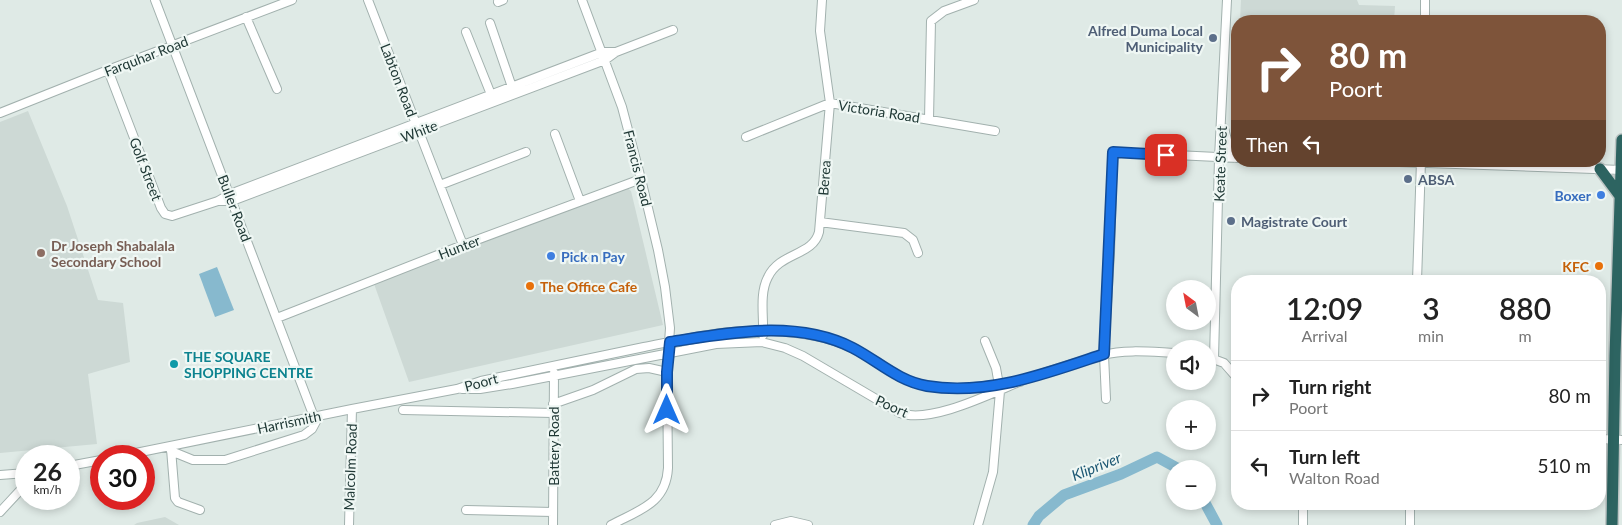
<!DOCTYPE html>
<meta charset="utf-8">
<style>
body{margin:0;font-family:Lato,sans-serif;background:#f6f6f6;color:#222;height:100vh;display:flex;flex-direction:column;font-size:19px;white-space:nowrap}
*{box-sizing:border-box;margin:0}
p{font-size:16px;color:#767676}
.icon{flex:none;width:28px;height:28px;fill:none;stroke:currentColor;stroke-width:2;stroke-linecap:round;stroke-linejoin:round}
.map{position:relative;flex:1;overflow:hidden}
.panel{position:absolute;left:1231px;top:275px;width:375px;height:235px;display:flex;flex-direction:column;background:#fff;border-radius:20px;box-shadow:0 2px 8px #0003}
.panel>*{flex:none}
.guide{position:absolute;left:1231px;top:15px;width:375px;height:152px;border-radius:20px;box-shadow:0 2px 8px #0003;background:#7e543a;color:#fff;overflow:hidden}
.needle{width:32px;rotate:328deg}
.controls{position:absolute;left:1166px;top:280px;display:grid;gap:10px}
.controls a{display:grid;place-items:center;width:50px;height:50px;border-radius:50%;background:#fff;box-shadow:0 2px 8px #0003;font-size:25px}
.speed{position:absolute;left:15px;top:445px;display:flex;gap:10px;font-size:25px;font-weight:700;text-align:center}
.speed>*{display:grid;place-content:center;width:65px;height:65px;border-radius:50%;background:#fff;box-shadow:0 2px 8px #0003;line-height:1}
.speed small{font-size:12px;font-weight:400}
.speed .limit{border:8px solid #d22;background:#fff;color:#111}
.pin{position:absolute;display:grid;place-items:center;width:42px;height:42px;color:#fff;margin:-21px;border-radius:10px;box-shadow:0 2px 8px #0006}
.me{position:absolute;width:55px;margin:-28px;rotate:0deg;stroke-linejoin:round;filter:drop-shadow(0 0 4px #0008)}
.turn{display:flex;align-items:center;gap:18px;height:105px;padding:0 15px;font-size:22px}
.turn .icon{width:65px;height:65px;stroke-width:2.5}
.turn b{display:block;font-size:35px;line-height:42px}
.then{display:flex;align-items:center;height:48px;padding:0 15px;background:#0003;gap:10px;font-size:19px}
.eta{display:flex;justify-content:space-evenly;align-items:center;height:85px;text-align:center}
.eta b{font-size:30px;font-weight:600;line-height:35px}
ul{padding:0;list-style:none}
li{display:flex;align-items:center;gap:15px;height:70px;padding:0 15px;border-top:1px solid #e0e0e0}
li div{flex:1}
li b{display:block;font-size:19px}
li em{font-style:normal}
.map>svg:first-child{display:block}
.built{fill:#cdd9d5}
.water{fill:#87b9ce}
.lines{fill:none;stroke-linecap:round;stroke-linejoin:round}
.river{stroke:#87b9ce;stroke-width:11}
.minor-casing{stroke:#a2b1ae;stroke-width:10}
.highway-casing{stroke:#bcc4c3;stroke-width:14}
.minor{stroke:#fff;stroke-width:8}
.highway{stroke:#2d6461;stroke-width:11}
.route-casing{stroke:#114b97;stroke-width:12}
.route{stroke:#1a73e8;stroke-width:9}
.service-dot{fill:#5c6f8a;stroke:#eff7f4;stroke-width:2}
.shop-dot{fill:#3f7fe0;stroke:#eff7f4;stroke-width:2}
.education-dot{fill:#8d6e63;stroke:#eff7f4;stroke-width:2}
.food-dot{fill:#e8710a;stroke:#eff7f4;stroke-width:2}
.culture-dot{fill:#0f9aa8;stroke:#eff7f4;stroke-width:2}
.labels{text-anchor:middle;dominant-baseline:central;stroke-width:4.5;stroke-linejoin:round;paint-order:stroke}
.service-label{font-size:14px;font-weight:bold;fill:#4e5e75;stroke:#eff7f4;text-anchor:start}
.street-label{font-size:14px;fill:#203936;stroke:#eff7f4}
.shop-label{font-size:14px;font-weight:bold;fill:#366cbe;stroke:#eff7f4;text-anchor:end}
.education-label{font-size:14px;font-weight:bold;fill:#785e54;stroke:#eff7f4;text-anchor:start}
.food-label{font-size:14px;font-weight:bold;fill:#c56008;stroke:#eff7f4;text-anchor:end}
.culture-label{font-size:14px;font-weight:bold;fill:#0d838f;stroke:#eff7f4;text-anchor:start}
.water-label{font-size:15px;font-style:italic;fill:#1d5873;stroke:#eff7f4}
</style>
<div class="map">
<svg width="1622" height="525" viewBox="0 0 1622 525">
<rect width="100%" height="100%" fill="#dfeae6"/>
<path class="built" d="M1241,0h116l2,5 36,1 -1,15h-154z
M1237,69l1,76h-4z
M28,111l39,95 31,94 25,3 7,59 -42,12 9,70 -97,9v-331z
M625,186l6,5 32,134 -254,57 -36,-101z
M165,517l14,8h-45l3,-2z"/>
<path class="water" d="M217,267l17,43 -19,7 -16,-43z"/>
<g class="lines">
<path class="river" d="M1204,501l13,24
M1033,525l6,-9 25,-21 57,-21 36,-17 22,12"/>
<g class="minor-casing">
<path id="minor" d="M155,0l159,417
M368,0l95,245
M582,0l40,107 19,72 17,71 7,37 5,41 -3,44 1,96c-2,36 -29,42 -57,57
M498,2l5,-2
M246,17l31,72
M1425,21v-21
M490,23l23,67
M466,32l26,65
M108,70l53,138 4,6 7,2 46,-15 12,-7 373,-142h13
M0,113l108,-43 184,-70
M929,119l2,-98 13,-10 30,-11
M1224,128l5,20 6,10
M555,134l25,67
M746,137l84,-34 165,28
M1371,161l251,9
M440,185l86,-33
M218,201h14l373,-141 11,-8 57,-22
M820,222l84,11 9,7 5,13
M1417,281l4,-120
M277,318l186,-73 178,-66
M763,335c1,-18 -4,-41 5,-58 12,-25 45,-21 51,-45l11,-129 -10,-72 2,-31
M1208,357l16,6 14,16
M1214,359l5,-201 8,-158
M462,389h18l32,-5 204,-40 46,-2 23,6 18,8 97,57c30,11 90,-19 119,-31 25,-10 58,-20 84,-27 23,-6 49,-3 72,-2
M1106,399l-2,-44 6,-102 3,-101 125,6
M553,404l40,-14 43,-21 13,-1 18,4
M403,410l150,3
M1600,439l22,1
M171,449l4,49 3,4 22,8
M171,451l22,9h32l79,-25 8,-6 7,-13
M121,456l231,-47 105,-20 24,-8c54,-11 109,-23 163,-34 46,-9 95,-21 142,-15 23,2 46,6 66,16 23,11 41,29 67,36 33,9 67,1 101,-2
M69,466l32,-6
M0,475l26,-2
M1303,504v21
M466,510l87,2
M0,512l26,-28
M349,525l3,-116
M553,525l1,-152
M775,525l16,-4 17,4
M978,525l15,-53 7,-81 -4,-23 -11,-27
M1410,525v-21"/>
</g>
<g class="highway-casing">
<path id="highway" d="M1600,169l20,27
M1612,525l3,-169 7,-216"/>
</g>
<use href="#minor" class="minor"/>
<use href="#highway" class="highway"/>
</g>
<g class="lines">
<g class="route-casing">
<path id="route" d="M667,410v-38l3,-30c59,-9 126,-23 183,6 25,13 45,33 74,38 61,10 120,-13 177,-32l9,-202 53,3"/>
</g>
<use href="#route" class="route"/>
</g>
<g class="service-dot">
<circle cx="1213" cy="38" r="5"/>
<circle cx="1408" cy="179" r="5"/>
<circle cx="1231" cy="221" r="5"/>
</g>
<g class="shop-dot">
<circle cx="1601" cy="195" r="5"/>
<circle cx="551" cy="256" r="5"/>
</g>
<circle class="education-dot" cx="41" cy="253" r="5"/>
<g class="food-dot">
<circle cx="1599" cy="266" r="5"/>
<circle cx="530" cy="286" r="5"/>
</g>
<circle class="culture-dot" cx="174" cy="364" r="5"/>
<g class="labels">
<g class="service-label">
<text x="1203" y="30" text-anchor="end">Alfred Duma Local<tspan x="1203" dy="16">Municipality</tspan></text>
<text x="1418" y="179">ABSA</text>
<text x="1241" y="221">Magistrate Court</text>
</g>
<g class="street-label">
<text transform="translate(146 56) rotate(-21)">Farquhar Road</text>
<text transform="translate(399 80) rotate(69)">Labton Road</text>
<text transform="translate(879 111) rotate(9)">Victoria Road</text>
<text transform="translate(419 131) rotate(-21)">White</text>
<text transform="translate(1220 164) rotate(-88)">Keate Street</text>
<text transform="translate(638 168) rotate(76)">Francis Road</text>
<text transform="translate(146 169) rotate(69)">Golf Street</text>
<text transform="translate(824 178) rotate(-86)">Berea</text>
<text transform="translate(235 208) rotate(69)">Buller Road</text>
<text transform="translate(459 247) rotate(-21)">Hunter</text>
<text transform="translate(481 382) rotate(-15)">Poort</text>
<text transform="translate(892 406) rotate(24)">Poort</text>
<text transform="translate(289 422) rotate(-12)">Harrismith</text>
<text transform="translate(553 446) rotate(-90)">Battery Road</text>
<text transform="translate(350 467) rotate(-88)">Malcolm Road</text>
</g>
<g class="shop-label">
<text x="1591" y="195">Boxer</text>
<text x="561" y="256" text-anchor="start">Pick n Pay</text>
</g>
<g class="education-label">
<text x="51" y="245">Dr Joseph Shabalala<tspan x="51" dy="16">Secondary School</tspan></text>
</g>
<g class="food-label">
<text x="1589" y="266">KFC</text>
<text x="540" y="286" text-anchor="start">The Office Cafe</text>
</g>
<g class="culture-label">
<text x="184" y="356">THE SQUARE<tspan x="184" dy="16">SHOPPING CENTRE</tspan></text>
</g>
<g class="water-label">
<text transform="translate(1096 466) rotate(-22)">Klipriver</text>
</g>
</g>
</svg>
<div class="controls">
<a><svg class="needle" viewBox="-14 -14 28 28"><path d="M0-13l5 13h-10z" fill="#e53935"/><path d="M0 13l5-13h-10z" fill="#767676"/></svg></a>
<a><svg class="icon" aria-label="sound" viewBox="0 0 24 24"><path d="M4 9h4l5-4v14l-5-4H4zM17 9q2 3 0 6"/></svg></a>
<a>+</a>
<a>−</a>
</div>
<div class="speed"><div>26<small>km/h</small></div><div class="limit">30</div></div>
<div class="pin" style="left:1166px;top:155px;background:#d93025"><svg class="icon" aria-label="arrive" viewBox="0 0 24 24"><path d="M6 21V4h12l-3 4 3 4H6"/></svg></div>
<svg class="me" style="left:667px;top:410px" viewBox="-20 -20 40 40"><path d="M0-17L14 15 0 8-14 15z" fill="#1a73e8" stroke="#fff" stroke-width="4"/></svg>
<div class="guide">
<div class="turn"><svg class="icon" aria-label="right" viewBox="0 0 24 24"><path d="M7 20v-9h11M14 6l5 5-5 5"/></svg><div><b>80 m</b>Poort</div></div>
<div class="then">Then<svg class="icon" aria-label="left" viewBox="0 0 24 24"><path d="M17 20v-9H6M10 6l-5 5 5 5"/></svg></div>
</div>
<section class="panel">
<div class="eta">
<div><b>12:09</b><p>Arrival</p></div>
<div><b>3</b><p>min</p></div>
<div><b>880</b><p>m</p></div>
</div>
<ul>
<li><svg class="icon" aria-label="right" viewBox="0 0 24 24"><path d="M7 20v-9h11M14 6l5 5-5 5"/></svg><div><b>Turn right</b><p>Poort</p></div><em>80 m</em></li>
<li><svg class="icon" aria-label="left" viewBox="0 0 24 24"><path d="M17 20v-9H6M10 6l-5 5 5 5"/></svg><div><b>Turn left</b><p>Walton Road</p></div><em>510 m</em></li>
</ul>
</section>
</div>
